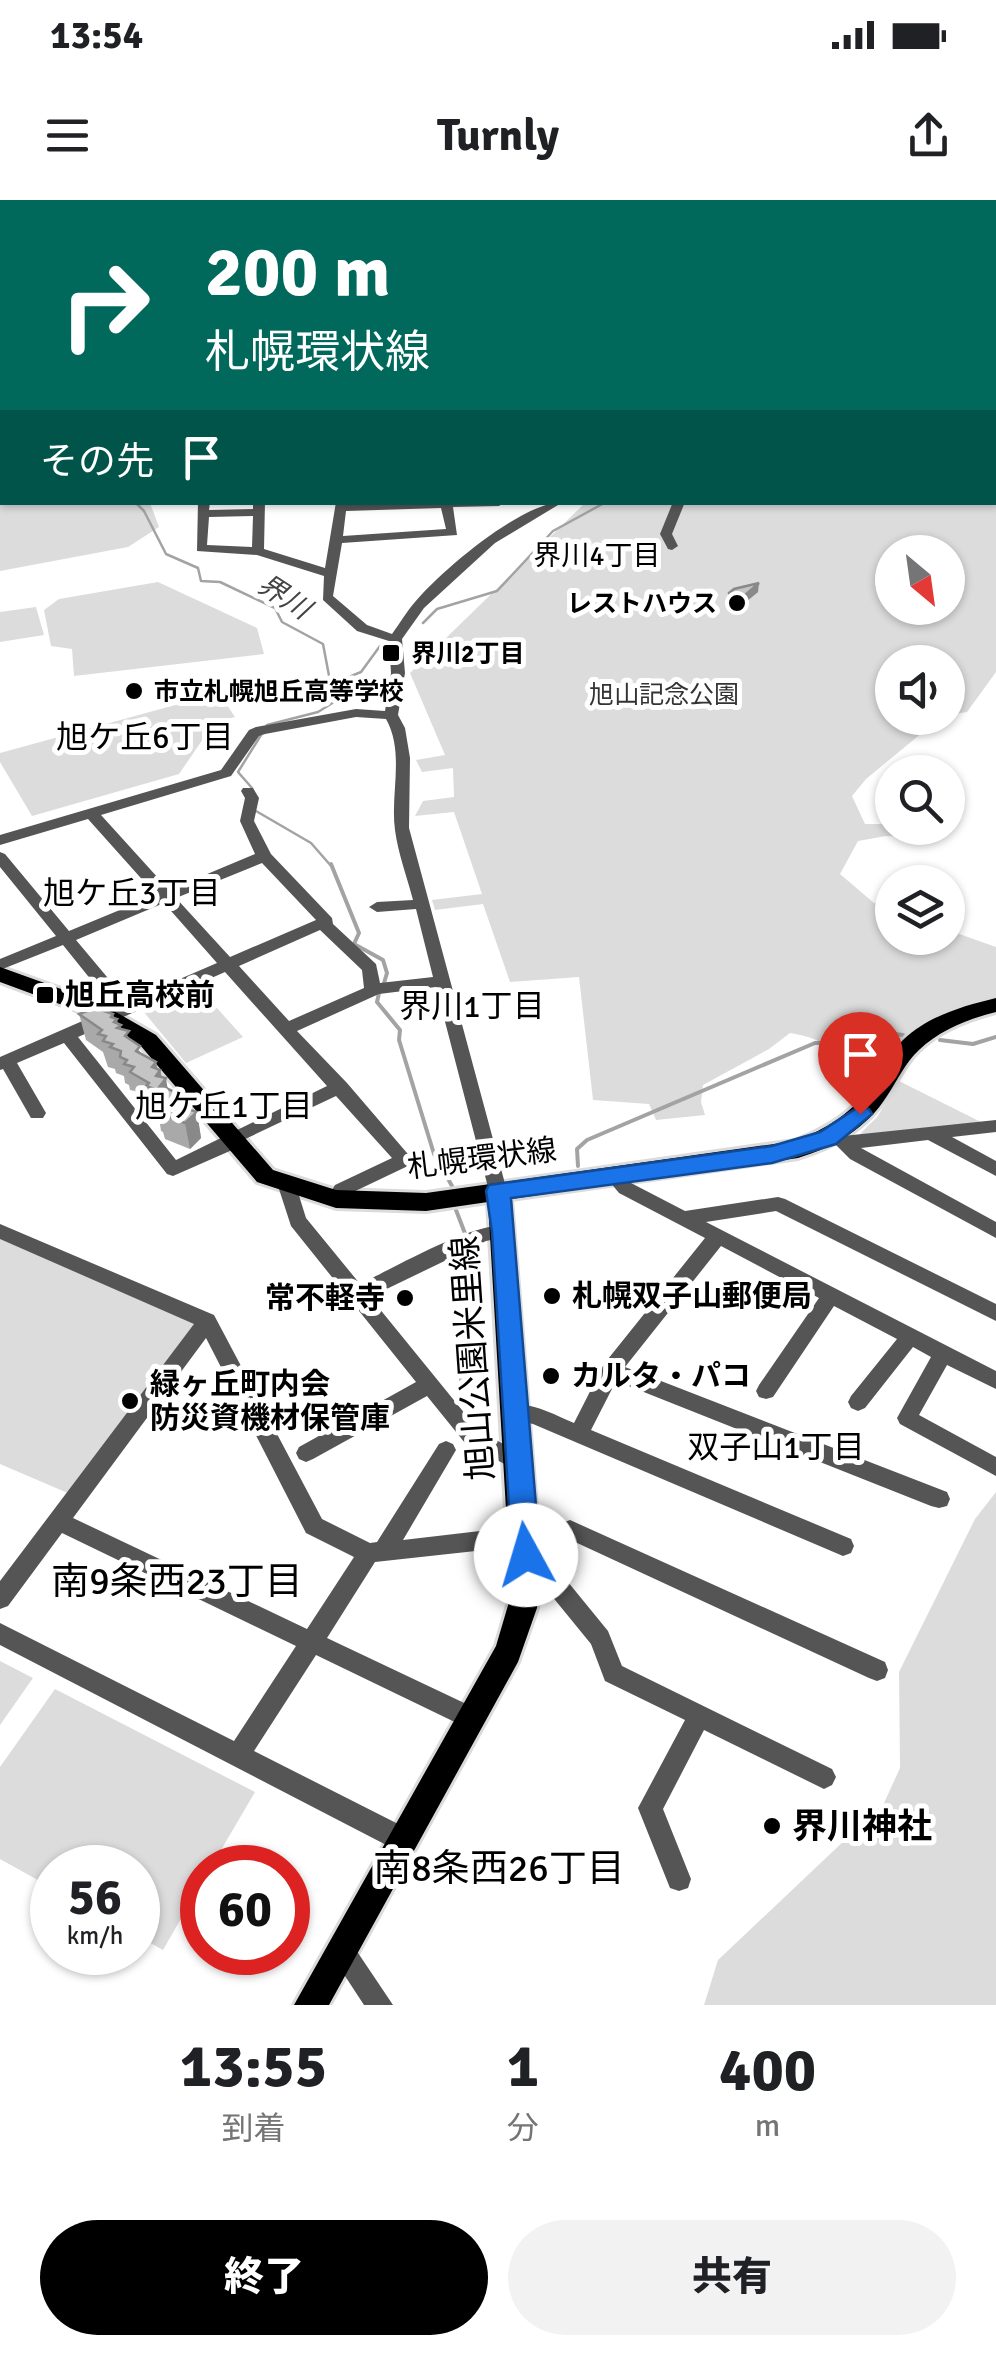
<!DOCTYPE html>
<html lang="ja">
<meta charset="utf-8">
<style>
body{margin:0;font-family:Signika,"Noto Sans JP",sans-serif;background:#f2f2f2;color:#202124;height:100vh;display:flex;flex-direction:column;font-size:38px;white-space:nowrap}
*{box-sizing:border-box;margin:0}
p{font-size:32px;color:#757577}
.icon{flex:none;width:55px;height:55px;fill:none;stroke:currentColor;stroke-width:2;stroke-linecap:round;stroke-linejoin:round}
.map{position:relative;height:1805px;overflow:hidden}
.details{display:flex;flex-direction:column;background:#fff;flex:1}
.details>*{flex:none}
.guide{position:absolute;left:0px;top:0px;width:998px;height:305px;box-shadow:0 2px 8px #0004;background:#00695c;color:#fff;overflow:hidden}
.needle{width:65px;rotate:151deg}
.fabs{position:absolute;left:875px;top:335px;display:grid;gap:20px}
.fabs a{display:grid;place-items:center;width:90px;height:90px;border-radius:50%;background:#fff;box-shadow:0 2px 8px #0004;font-size:50px}
.speed{position:absolute;left:30px;top:1645px;display:flex;gap:20px;font-size:50px;font-weight:700;text-align:center}
.speed>*{display:grid;place-content:center;width:130px;height:130px;border-radius:50%;background:#fff;box-shadow:0 2px 8px #0004;line-height:1}
.speed small{font-size:25px;font-weight:400}
.speed .limit{border:15px solid #d22;background:#fff;color:#111}
.pin{position:absolute;display:grid;place-items:center;width:85px;height:85px;color:#fff;margin:-102px -42px;border-radius:50% 50% 50% 0;rotate:-45deg;box-shadow:0 0 10px #0007}
.pin .icon{rotate:45deg}
.me{position:absolute;width:110px;margin:-55px;rotate:354deg;stroke-linejoin:round;filter:drop-shadow(0 0 8px #0008)}
.turn{display:flex;align-items:center;gap:35px;height:210px;padding:0 40px;font-size:45px}
.turn .icon{width:130px;height:130px;stroke-width:2.5}
.turn b{display:block;font-size:70px;line-height:85px}
.then{display:flex;align-items:center;height:95px;padding:0 40px;background:#0003;gap:20px;font-size:38px}
.eta{display:flex;justify-content:space-evenly;align-items:center;height:170px;text-align:center}
.eta b{font-size:60px;font-weight:800;line-height:70px}
.button{display:flex;gap:20px;margin-top:auto;padding:20px 40px}
.button a{flex:1;height:115px;border-radius:60px;background:#000;color:#fff;font-size:40px;font-weight:800;line-height:115px;text-align:center}
.button a+a{background:#f2f2f2;color:#202124}
.status{display:flex;justify-content:space-between;align-items:center;height:70px;padding:0 50px;background:#fff;direction:ltr}
.status svg{height:28px;fill:currentColor}
header{display:flex;justify-content:space-between;align-items:center;height:130px;padding:0 40px;background:#fff;font-size:45px;font-weight:800}
.map>svg:first-child{display:block}
.green{fill:#dcdcdc;fill-rule:evenodd}
.lines{fill:none;stroke-linecap:round;stroke-linejoin:round}
.stream-far2{stroke:#a3a3a3;stroke-width:2.5}
.stream-far1{stroke:#a3a3a3;stroke-width:4}
.stream{stroke:#a3a3a3;stroke-width:5}
.major-casing{stroke:#dbdbdb;stroke-width:6}
.minor{fill:#555;fill-rule:evenodd}
.major{fill:#000;fill-rule:evenodd}
.wall{fill:#a9a9a9}
.shaded-wall{fill:#898989}
.building{fill:#c4c4c4;stroke:#898989;stroke-width:2.5}
.route{fill:#1a73e8;stroke:#114b97;stroke-width:2.5}
.poi-dot{fill:#000;stroke:#fff;stroke-width:4}
.labels{text-anchor:middle;dominant-baseline:central;stroke-width:10;stroke-linejoin:round;paint-order:stroke}
.far-poi-label{font-size:25px;font-weight:bold;fill:#000;stroke:#fff;text-anchor:start}
.far-park-label{font-size:25px;fill:#333;stroke:#fff}
.far-neighbourhood-label{font-size:28px;fill:#000;stroke:#fff}
.far-water-label{font-size:28px;font-style:italic;fill:#444;stroke:#fff}
.poi-label{font-size:30px;font-weight:bold;fill:#000;stroke:#fff;text-anchor:start}
.street-label{font-size:30px;fill:#000;stroke:#fff}
.neighbourhood-label{font-size:32px;fill:#000;stroke:#fff}
.near-street-label{font-size:35px;fill:#000;stroke:#fff}
.near-poi-label{font-size:35px;font-weight:bold;fill:#000;stroke:#fff;text-anchor:start}
.near-neighbourhood-label{font-size:38px;fill:#000;stroke:#fff}
</style>
<div class="status"><b>13:54</b><svg viewBox="0 0 49 12"><path d="M0 12V9h3v3zM5 12V6h3v6zM10 12V3h3v9zM15 12V0h3v12zM26 1h20v11H26zM47 4h2v5h-2z"/></svg></div>
<header><svg class="icon" aria-label="menu" viewBox="0 0 24 24"><path d="M4 6h16M4 12h16M4 18h16"/></svg>Turnly<svg class="icon" aria-label="share" viewBox="0 0 24 24"><path d="M12 15V3M7 8l5-5 5 5M5 13v7h14v-7"/></svg></header>
<div class="map">
<svg width="996" height="1805" viewBox="0 0 996 1805">
<rect width="100%" height="100%" fill="#fff"/>
<path class="green" d="M0,0h996v472l-29,40 -19,3v-53h-56v56h48l-74,61 -14,17 13,28h27v4h38l4,3 -5,6 -43,-1 -28,5 -18,33 34,29 18,3v32h56v-8l48,17v51c-51,7 -84,32 -117,69 -31,-10 -58,-30 -89,-34l-21,16 -66,36 -2,17 4,13 -49,5 -7,-16 -56,-4 -14,-123 -69,5 -27,-78 -48,6 -3,-10 50,-6 -28,-82 -39,4 8,-15 31,-4 -1,-29 -31,4 -6,-12 29,-5 -35,-82 175,-170 410,-1v-300h-993v300l148,1 9,24 -31,20 -128,24zM892,352h56v56h-56z
M158,382l99,46 7,26 -190,22 -2,-27 -21,-3 -7,-36 15,-11z
M36,407l8,28 -44,7v-30z
M219,493l16,24 -21,6 -35,51 -147,42 -32,-54v-9z
M198,787l45,50 -57,26 -43,-52z
M899,881l84,42 -126,14 20,-20z
M0,1037l200,89 -123,171 -77,-33z
M996,1292v513h-292l14,-45 166,-157 16,-35 -1,-96 76,-153z
M0,1461l33,17 -33,47z
M55,1489l200,103 -44,75 -9,1v14l-39,68 -25,-14v-68h-86v20l-52,-29v-92z"/>
<g class="lines">
<path class="stream-far2" d="M135,302l9,9 22,43 32,14 3,13 19,1 55,26 7,14 41,22 11,58 -16,10 -51,13
M423,423l14,-14 60,-18 56,-60 53,-29
M330,485l31,-13 19,-26
M252,588l-14,-16 23,-37
M256,611l55,32 21,24"/>
<path class="stream-far1" d="M331,664l28,69 -5,11 29,16 4,13 -3,10
M379,793l-2,9 23,28 -1,10 35,114 18,32
M940,840l33,4 23,-7
M578,966l-1,-17 10,-9 228,-97 42,-1 30,-9 16,2
M456,1010l10,26
M459,1160c-4,-40 12,-76 10,-116"/>
<path class="stream" d="M459,1158l3,25"/>
<g class="major-casing">
<path id="major" d="M0,767l100,36 56,32 117,135 63,20 90,3 369,-52c31,-12 58,-28 76,-56 10,-15 19,-32 32,-45 25,-24 60,-34 93,-42v14c-28,7 -56,18 -77,38 -14,13 -22,31 -32,46 -20,32 -53,51 -89,62l-287,41 30,370 -4,39 -19,54 -189,343h-35l202,-359 15,-51 -23,-393 -62,9 -90,-3 -79,-26 -117,-137 -56,-32 -84,-31z"/>
</g>
<path class="minor" d="M198,302h12l-1,8 44,-1v-7h12l-1,47 61,19 11,-66h169l-6,4 -46,1 4,28 -115,8 -9,53 34,29 25,9c8,-11 15,-23 23,-32 27,-32 107,-100 148,-100l-68,41 -71,65 -22,31 3,34 -7,42 7,13 5,30 -1,70 98,363 -3,5h-12l-3,-5 -53,-204 -57,7 -82,37 50,52 66,77 -3,5 -63,30 -4,9h-14l-2,-5 8,-14 57,-27 -56,-62 -95,45 -2,6 -66,29 -6,-2 -103,-131 -47,20 29,50 -3,5h-12l-28,-49 -3,1v-13l103,-45 5,-11 -45,-56 -63,25v-11l56,-23 -56,-69v-15l5,2 64,77 87,-36 -68,-76 -88,26v-10l221,-65 28,-40 7,-3 100,-18 29,2 6,-38 -2,-32 -32,-10 -34,-31 1,-24 -67,-21 -60,-4zM441,308l5,21 -103,7 3,-25zM253,316l-1,31 -45,-2 2,-28zM356,517l30,2c19,34 4,74 9,111 3,23 12,47 18,70l-36,2 -8,5 8,5 39,-3 17,68 -53,6 -4,-19 -43,-40 -1,-6 -61,-64 -17,-33 5,-23 -6,-10h-10l-2,3 4,7 -5,23 15,33 -86,36 -68,-75 130,-39 28,-40 6,-2zM262,663l54,57 -86,37 -54,-59zM164,703l53,60 -93,40 -1,-7 -47,-56zM320,730l42,40 2,18 -75,33 -50,-55zM225,772l102,114 -151,74 -98,-123z
M673,302h12l-13,32 6,12 -6,4 -4,-1 -8,-15z
M996,920v12l-44,5 44,24v15l-68,-36 -67,8 135,74v16l-146,-79 -16,-16 3,-5 6,-2z
M614,969l6,2 11,12 54,28 93,-14 7,2 211,105v17l-220,-110 -70,11 290,149v18l-49,-24 -28,50 77,42v19l-96,-52 -3,-6 34,-61 -18,-10 -48,61 -7,3 -7,-3 -3,-6 3,-6 46,-57 -63,-33 -61,91 -7,2 -7,-2 -3,-6 3,-6 60,-87 -98,-52 -96,121 322,125 3,7 -3,7 -8,2 -8,-2 -315,-125 -25,49 260,109 3,7 -3,7 -8,3 -310,-132 -25,-6 -3,-6 3,-6c21,-6 46,9 66,17l30,-59 101,-126 -86,-45 -14,-17 3,-5z
M287,979l6,2 3,5 10,32 54,66c32,-15 119,-66 151,-58l2,5 -2,5 -25,5 -116,56 109,134 45,24 3,6 -3,6 -7,3 -7,-3 -45,-24 -38,-47 -114,63 -7,3 -7,-3 -3,-6 3,-6 117,-65 -125,-156 -13,-40 3,-5z
M0,1024l214,91 108,204 48,24 7,-1 62,-98 7,-3 7,3 3,6 -53,90 119,-14 8,3 3,7 -3,7 -8,3 -147,16 -48,76 152,72 4,8 -4,8 -8,3 -8,-3 -147,-71 -62,96 158,80 3,9 -3,9 -9,3 -9,-3 -394,-204v-22l234,118 62,-95 -234,-113 -54,73 -8,3v-28l194,-257 -194,-85zM206,1138l100,195 48,24 -47,72 -234,-111z
M570,1320l315,142 3,8 -3,8 -8,3 -8,-3 -294,-136 -16,29 49,60 14,35 210,103 4,8 -4,8 -8,4 -120,-59 -41,79 28,70 -3,9 -9,3 -9,-3 -32,-80 47,-88 -80,-39 -14,-37 -49,-60 -12,1 -8,-3 -3,-7 3,-7 18,-4 22,-41z
M341,1737l9,4 43,64h-29l-36,-55 4,-9z"/>
<use href="#major" class="major"/>
</g>
<path class="wall" d="M758,392l-22,18 -5,-2 -2,-7v-8z
M79,814h34l1,4 3,1 1,5 24,30 14,8 1,7 3,1 2,7 6,11 16,14 4,7 9,3 4,26 -11,11 -25,-10 -2,-7 -2,-1 -1,-7h-3l-2,-10 -4,-2 -1,-6 -14,-8 -1,-7 -5,-1 -1,-5 -4,-2 -1,-7 -8,-3 -1,-4 -7,-2 -5,-15 -17,-12z"/>
<path class="shaded-wall" d="M759,383l-1,9 -22,18 1,-8z
M156,862l2,11 2,-3 3,12 3,-4 4,26 -18,-37z
M182,895l2,12 3,-4 3,16 7,-7 4,26 -11,11 -5,-26 -6,-23z"/>
<path class="building" d="M759,383l-22,19 -6,-2 -2,-7 5,-4z
M95,808l18,6 -2,3 6,2 -3,3 7,3 -4,3 12,3 -4,5 15,10 -4,5 20,11 -4,5 8,3 -4,6 10,2 -9,12 -11,-4 3,-3 -19,-11 4,-5 -10,-3 3,-4 -7,-3 1,-6 -11,-4 3,-3 -10,-3 3,-5 -8,-2 4,-4 -23,-16z
M161,886l21,9 -3,5 8,3 -3,5 13,4 -12,11 -25,-10 3,-5 -7,-3 4,-5 -8,-2z"/>
<path class="route" d="M860,906l9,3 3,5 -36,30 -64,19 -261,35 29,357 -4,9 -10,4 -10,-4 -4,-9 -20,-323 -6,-41 3,-6 283,-39 48,-14z"/>
<g class="poi-dot">
<circle cx="737" cy="403" r="10"/>
<rect x="381" y="443" width="20" height="20" rx="5"/>
<circle cx="134" cy="491" r="10"/>
<rect x="35" y="785" width="20" height="20" rx="5"/>
<circle cx="552" cy="1096" r="10"/>
<circle cx="405" cy="1098" r="10"/>
<circle cx="551" cy="1176" r="10"/>
<circle cx="130" cy="1201" r="10"/>
<circle cx="772" cy="1626" r="10"/>
</g>
<g class="labels">
<g class="far-poi-label">
<text x="717" y="403" text-anchor="end">レストハウス</text>
<text x="411" y="453">界川2丁目</text>
<text x="154" y="491">市立札幌旭丘高等学校</text>
</g>
<g class="far-park-label">
<text x="664" y="494">旭山記念公園</text>
</g>
<g class="far-neighbourhood-label">
<text x="597" y="356">界川4丁目</text>
</g>
<g class="far-water-label">
<text transform="translate(284 397) rotate(33)">界川</text>
</g>
<g class="poi-label">
<text x="65" y="795">旭丘高校前</text>
<text x="572" y="1096">札幌双子山郵便局</text>
<text x="385" y="1098" text-anchor="end">常不軽寺</text>
<text x="571" y="1176">カルタ・パコ</text>
<text x="150" y="1184">緑ヶ丘町内会<tspan x="150" dy="34">防災資機材保管庫</tspan></text>
</g>
<g class="street-label">
<text transform="translate(482 959) rotate(-7)">札幌環状線</text>
</g>
<g class="neighbourhood-label">
<text x="145" y="537">旭ケ丘6丁目</text>
<text x="132" y="693">旭ケ丘3丁目</text>
<text x="472" y="806">界川1丁目</text>
<text x="224" y="906">旭ケ丘1丁目</text>
<text x="776" y="1247">双子山1丁目</text>
</g>
<g class="near-street-label">
<text transform="translate(473 1158) rotate(-94)">旭山公園米里線</text>
</g>
<g class="near-poi-label">
<text x="792" y="1626">界川神社</text>
</g>
<g class="near-neighbourhood-label">
<text x="177" y="1381">南9条西23丁目</text>
<text x="499" y="1668">南8条西26丁目</text>
</g>
</g>
</svg>
<div class="fabs">
<a><svg class="needle" viewBox="-14 -14 28 28"><path d="M0-13l5 13h-10z" fill="#e53935"/><path d="M0 13l5-13h-10z" fill="#757577"/></svg></a>
<a><svg class="icon" aria-label="sound" viewBox="0 0 24 24"><path d="M4 9h4l5-4v14l-5-4H4zM17 9q2 3 0 6"/></svg></a>
<a><svg class="icon" aria-label="search" viewBox="0 0 24 24"><circle cx="10" cy="10" r="6"/><path d="M15 15l6 6"/></svg></a>
<a><svg class="icon" aria-label="layers" viewBox="0 0 24 24"><path d="M12 4l9 5-9 5-9-5zM3 14l9 5 9-5"/></svg></a>
</div>
<div class="speed"><div>56<small>km/h</small></div><div class="limit">60</div></div>
<div class="pin" style="left:860px;top:914px;background:#d93025"><svg class="icon" aria-label="arrive" viewBox="0 0 24 24"><path d="M6 21V4h12l-3 4 3 4H6"/></svg></div>
<svg class="me" style="left:526px;top:1355px" viewBox="-20 -20 40 40"><circle r="19" fill="#fff"/><path d="M0-13L10 11 0 6-10 11z" fill="#1a73e8"/></svg>
<div class="guide">
<div class="turn"><svg class="icon" aria-label="right" viewBox="0 0 24 24"><path d="M7 20v-9h11M14 6l5 5-5 5"/></svg><div><b>200 m</b>札幌環状線</div></div>
<div class="then">その先<svg class="icon" aria-label="arrive" viewBox="0 0 24 24"><path d="M6 21V4h12l-3 4 3 4H6"/></svg></div>
</div>
</div>
<section class="details">
<div class="eta">
<div><b>13:55</b><p>到着</p></div>
<div><b>1</b><p>分</p></div>
<div><b>400</b><p>m</p></div>
</div>
<div class="button"><a>終了</a><a>共有</a></div>
</section>
